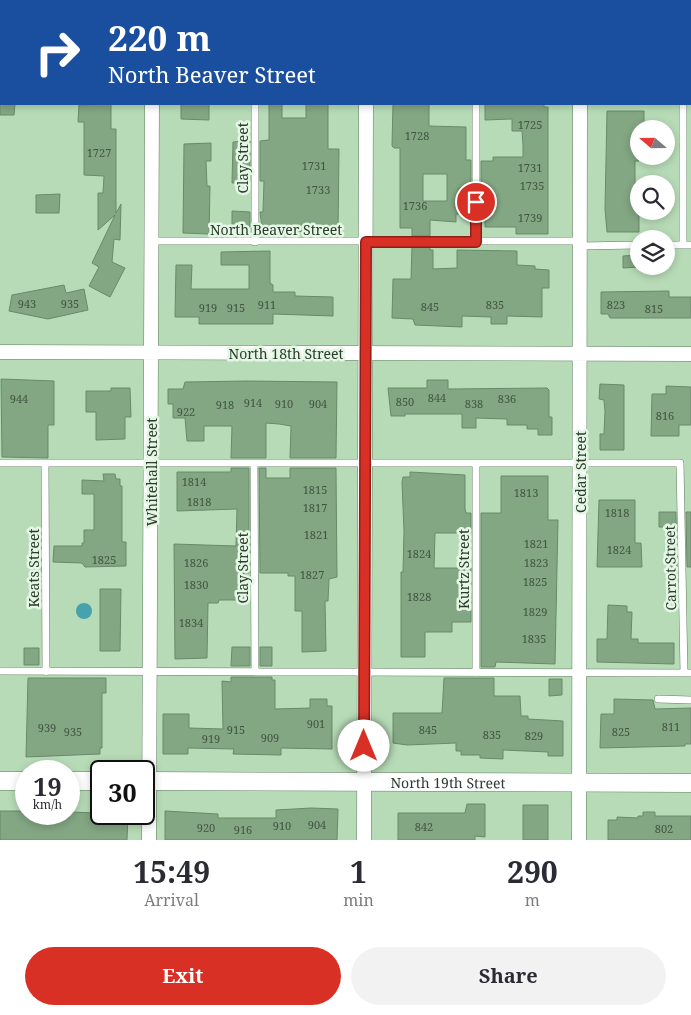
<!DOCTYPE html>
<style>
body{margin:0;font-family:"Noto Serif",serif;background:#f2f2f3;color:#2b2b33;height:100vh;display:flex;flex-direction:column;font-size:19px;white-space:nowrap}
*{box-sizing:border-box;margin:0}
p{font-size:16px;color:#7c7c81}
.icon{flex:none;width:28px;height:28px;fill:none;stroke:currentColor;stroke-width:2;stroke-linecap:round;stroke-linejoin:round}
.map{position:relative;height:840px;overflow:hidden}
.details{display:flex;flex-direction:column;background:#fff;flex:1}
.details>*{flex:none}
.banner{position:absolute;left:0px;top:0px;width:691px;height:105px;box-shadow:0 2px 8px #0003;background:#1a4fa0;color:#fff;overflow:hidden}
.needle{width:32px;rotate:290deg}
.fabs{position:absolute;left:630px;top:120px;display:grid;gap:10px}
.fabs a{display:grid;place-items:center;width:45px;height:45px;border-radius:50%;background:#fff;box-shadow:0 2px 8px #0003;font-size:25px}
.speed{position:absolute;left:15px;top:760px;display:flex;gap:10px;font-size:25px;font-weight:700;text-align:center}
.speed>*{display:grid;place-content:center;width:65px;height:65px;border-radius:50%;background:#fff;box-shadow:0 2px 8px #0003;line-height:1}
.speed small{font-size:12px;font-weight:400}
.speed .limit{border:2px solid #111;border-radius:8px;background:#fff;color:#111}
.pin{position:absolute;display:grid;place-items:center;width:42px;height:42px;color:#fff;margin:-21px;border:2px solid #fff;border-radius:50%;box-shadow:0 1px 5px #0007}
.me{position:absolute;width:55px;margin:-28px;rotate:0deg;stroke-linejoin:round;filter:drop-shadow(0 0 4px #0008)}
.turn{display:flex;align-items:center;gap:18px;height:105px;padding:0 25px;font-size:22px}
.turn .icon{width:65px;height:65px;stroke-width:2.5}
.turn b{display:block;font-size:35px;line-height:42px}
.eta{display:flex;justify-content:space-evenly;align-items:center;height:85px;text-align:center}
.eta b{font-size:30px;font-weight:700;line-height:35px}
.cta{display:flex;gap:10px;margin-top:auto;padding:10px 25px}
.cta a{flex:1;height:58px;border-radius:30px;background:#d93025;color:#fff;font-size:20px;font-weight:700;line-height:58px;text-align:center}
.cta a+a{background:#f2f2f3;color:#2b2b33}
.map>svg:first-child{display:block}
.water{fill:#46a2ac}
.building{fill:#83a683;stroke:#688a69;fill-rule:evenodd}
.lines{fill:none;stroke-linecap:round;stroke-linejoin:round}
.service-casing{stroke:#5d7f5e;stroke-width:8}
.minor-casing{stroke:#5d7f5e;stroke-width:15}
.tertiary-casing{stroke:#5d7f5e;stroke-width:19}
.service{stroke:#fff;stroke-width:7}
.minor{stroke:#fff;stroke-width:14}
.tertiary{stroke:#fff;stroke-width:18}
.route-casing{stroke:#8d1f18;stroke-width:12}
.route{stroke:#d93025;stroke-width:9}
.labels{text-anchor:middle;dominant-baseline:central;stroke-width:5;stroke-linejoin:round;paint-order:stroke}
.number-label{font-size:11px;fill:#425642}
.street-label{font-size:14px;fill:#2c3b2c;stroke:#e4f6e4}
</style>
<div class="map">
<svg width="691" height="840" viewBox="0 0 691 840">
<rect width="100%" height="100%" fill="#b7dbb7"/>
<path class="water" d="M76 611a8 8 0 1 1 16 0a8 8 0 1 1-16 0Z"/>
<path class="building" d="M0,104h15l-1,11h-14z
M111,104v25h5v84l5,-9 -1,36 -6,-1 -2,23 13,6 -15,29 -21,-11 10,-19 -7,-4 23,-48 -17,15v-37h5l1,-17 -20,-1v-53h-6l1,-17z
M181,104h28v16l-28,-1z
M269,104h13v14h24v-14h22v45h11l-1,83 -60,-1v3h-15l-3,-22h3l1,-31h-4v-40l9,-1z
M393,104h36v22l37,1v33h5v28h-12l1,26h-4v8l-26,-2v16h-18v-8h-12v-80h-6l-2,-2zM423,174h24v27h-24z
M485,104h59v3h4v127h-32v-7h-31v-39h-4v-27h12v-4h30v-12l-1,-14h-10v-12l-27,1z
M607,111h37v18h-5v32h-4v37h4v34h-32l-2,-23z
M250,141v41l-18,1 1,-41z
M211,143v18h-5l1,25h3l-1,48 -26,-1 1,-89z
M60,194l-1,19h-23v-18z
M232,211l18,1v15h-18z
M412,246h18v4h3v19l24,-1v-18l60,1v14l18,1v3l14,1v18h-7v29l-35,-1v8h-16v-7l-29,-1v11l-47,-2 -2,-6 -21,-1 1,-39h18z
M270,251v32l3,2v7h22v4l38,1v19l-60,-2v10h-74v-7h-24l1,-52h16l-1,24h58v-24h-28v-13z
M639,255v12l-16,1v-12z
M64,285l2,8 18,-4 4,21 -40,9 -39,-8 3,-16z
M669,291v6h22v21h-81l-2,-4h-7v-22z
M1,379l53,2v44h-6v33l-46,-1z
M427,380h21v9l99,-1 2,2v27h3v18h-14v-6h-11v-4h-20v-6l-31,-1v10h-14v-14h-57v2h-14l-3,-28h39z
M247,381l90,1 -1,76h-46l1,-32 -12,-2 -13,-1v35h-35l1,-32h-28v15h-17l-2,-23h-12v-14h-5v-15h15l2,-7z
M600,384l24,1v65h-24v-16h4l1,-23 -1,-11 -5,-1z
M666,386l25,1v38h-12v11h-28l1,-42h14z
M111,388h19l1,29h-6v22l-29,1v-28h-10v-21h25z
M231,468h18v105h-5v27h-25l-1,3h-10l-1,55 -32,1 -1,-115 62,2 1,-37 -60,2v-39h54z
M259,468h7v10h24v-10h46l1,109 -8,2 -1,22h-3l1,50 -24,1v-41h-7v-35h-7v-3h-28z
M410,472l55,3v34l1,4h5v20h-36l-1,35h37v54h-19v10h-27v25h-24v-85h2l1,-41 -2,-49 1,-5h7z
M103,474h12l1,5h4v7h2v56h4v24l-41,1 -3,-4 -29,-1 1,-16h28v-3h2v-13h10v-36h-12v-14l22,1z
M501,476h47v44h10l-3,144 -59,-2 -1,5h-14v-154h20z
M599,500h36v43h6l1,24h-45z
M659,512h17l1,55h-9v-40h-9z
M686,512h5v55h-4z
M100,589h21l-1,62h-20z
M608,605l19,1v6h5l-1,27h7v4h36v21l-77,-2v-23h10z
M232,647h18v19h-19z
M260,647h12v19h-12z
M24,648h15v17h-15z
M231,677h41v3h3v29l35,-1v-9h17v7h5v43l-51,-1v7l-48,-1 1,-5 -46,-1v6h-25v-40h26v14l34,1 -1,-48 9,1z
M28,678h78v15h-4v55h-2v6l-74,3z
M444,678h50v18h26l1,20h7v3l35,2v35h-15v-4l-45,-2v9l-23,-1v-3h-19v-4h-5v-8l-49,2 -14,-2v-30h49z
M549,679h13v16l-13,1z
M614,699l39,1 2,9 36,-1v36h-6v2l-85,2 1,-34h13z
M467,804h18v33l-10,-1v4h-77v-27h67z
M523,805h25v35h-25z
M311,808l27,1 -1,31h-172v-29l53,3v4h58v-8z
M0,811h26v3h43v-2l59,2 -1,26h-127z
M643,812h12v4h36v24h-83v-20h9v-3l21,1v-2h5z"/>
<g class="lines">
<g class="service-casing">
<path id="service" d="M0,34h1
M690,35h1
M255,104v138
M152,241h428
M476,242v-138
M666,245h25
M683,245v-141
M580,246l59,-1
M0,463h680l4,210
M45,464l1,208
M254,464l1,208
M476,465v208
M0,671l691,2
M658,699l33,1"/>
</g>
<g class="minor-casing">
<path id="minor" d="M366,0v1
M580,0v1
M152,1v-1
M0,352l691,2
M149,840l3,-736
M364,840l2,-736
M579,840l1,-736"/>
</g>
<g class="tertiary-casing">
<g id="tertiary">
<path d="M0,781h26"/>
<path d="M69,781h32"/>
<path id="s1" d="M144,781l547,2"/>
</g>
</g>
<use href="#service" class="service"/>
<use href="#minor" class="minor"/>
<use href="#tertiary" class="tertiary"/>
</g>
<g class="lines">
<g class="route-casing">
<path id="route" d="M364,746l2,-504h110v-40"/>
</g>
<use href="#route" class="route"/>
</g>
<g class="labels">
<g class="number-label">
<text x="530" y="124">1725</text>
<text x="417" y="135">1728</text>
<text x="99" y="152">1727</text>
<text x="314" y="165">1731</text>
<text x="530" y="167">1731</text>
<text x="532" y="185">1735</text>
<text x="318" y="189">1733</text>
<text x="415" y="205">1736</text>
<text x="530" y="217">1739</text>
<text x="27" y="303">943</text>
<text x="70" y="303">935</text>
<text x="267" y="304">911</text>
<text x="495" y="304">835</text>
<text x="616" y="304">823</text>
<text x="430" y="306">845</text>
<text x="208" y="307">919</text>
<text x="236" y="307">915</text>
<text x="654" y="308">815</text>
<text x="437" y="397">844</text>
<text x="19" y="398">944</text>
<text x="507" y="398">836</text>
<text x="405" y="401">850</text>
<text x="253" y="402">914</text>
<text x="284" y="403">910</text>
<text x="318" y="403">904</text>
<text x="474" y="403">838</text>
<text x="225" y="404">918</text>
<text x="186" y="411">922</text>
<text x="665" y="415">816</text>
<text x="194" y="481">1814</text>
<text x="315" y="489">1815</text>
<text x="526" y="492">1813</text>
<text x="199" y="501">1818</text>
<text x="315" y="507">1817</text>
<text x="617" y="512">1818</text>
<text x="316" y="534">1821</text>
<text x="536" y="543">1821</text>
<text x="619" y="549">1824</text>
<text x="419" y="553">1824</text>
<text x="104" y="559">1825</text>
<text x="196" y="562">1826</text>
<text x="536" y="562">1823</text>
<text x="312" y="574">1827</text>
<text x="535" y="581">1825</text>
<text x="196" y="584">1830</text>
<text x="419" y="596">1828</text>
<text x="535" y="611">1829</text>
<text x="191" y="622">1834</text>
<text x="534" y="638">1835</text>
<text x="316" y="723">901</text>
<text x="671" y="726">811</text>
<text x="47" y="727">939</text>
<text x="236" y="729">915</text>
<text x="428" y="729">845</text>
<text x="73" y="731">935</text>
<text x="621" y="731">825</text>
<text x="492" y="734">835</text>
<text x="534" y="735">829</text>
<text x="270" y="737">909</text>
<text x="211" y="738">919</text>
<text x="317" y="824">904</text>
<text x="282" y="825">910</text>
<text x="424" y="826">842</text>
<text x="206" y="827">920</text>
<text x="664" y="828">802</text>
<text x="243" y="829">916</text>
</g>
<g class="street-label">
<text transform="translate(242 158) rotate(-90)">Clay Street</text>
<text x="276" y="229">North Beaver Street</text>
<text x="286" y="353">North 18th Street</text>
<text transform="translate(151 472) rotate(-90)">Whitehall Street</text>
<text transform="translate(580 472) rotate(-90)">Cedar Street</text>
<text transform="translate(33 568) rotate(-90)">Keats Street</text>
<text transform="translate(242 568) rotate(-90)">Clay Street</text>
<text transform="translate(670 568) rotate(-91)">Carrot Street</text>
<text transform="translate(463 569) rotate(-90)">Kurtz Street</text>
<text stroke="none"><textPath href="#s1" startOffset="304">North 19th Street</textPath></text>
</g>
</g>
</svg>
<div class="fabs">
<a><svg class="needle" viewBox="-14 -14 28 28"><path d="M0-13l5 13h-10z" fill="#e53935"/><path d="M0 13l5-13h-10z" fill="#7c7c81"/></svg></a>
<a><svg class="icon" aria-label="search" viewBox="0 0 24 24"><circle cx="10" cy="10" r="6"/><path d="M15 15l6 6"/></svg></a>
<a><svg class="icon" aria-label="layers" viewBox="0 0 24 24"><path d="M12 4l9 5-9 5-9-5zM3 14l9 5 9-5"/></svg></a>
</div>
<div class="speed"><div>19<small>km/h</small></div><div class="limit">30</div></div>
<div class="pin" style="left:476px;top:202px;background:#d93025"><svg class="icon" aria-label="arrive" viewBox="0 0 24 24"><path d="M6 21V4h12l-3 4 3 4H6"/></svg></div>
<svg class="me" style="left:364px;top:746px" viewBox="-20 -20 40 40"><circle r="19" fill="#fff"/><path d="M0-13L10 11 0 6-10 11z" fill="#d93025"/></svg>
<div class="banner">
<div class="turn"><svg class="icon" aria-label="right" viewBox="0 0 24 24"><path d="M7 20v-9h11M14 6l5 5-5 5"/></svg><div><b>220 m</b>North Beaver Street</div></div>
</div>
</div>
<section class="details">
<div class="eta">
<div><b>15:49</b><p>Arrival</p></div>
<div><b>1</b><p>min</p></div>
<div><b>290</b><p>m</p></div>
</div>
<div class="cta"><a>Exit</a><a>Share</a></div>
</section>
